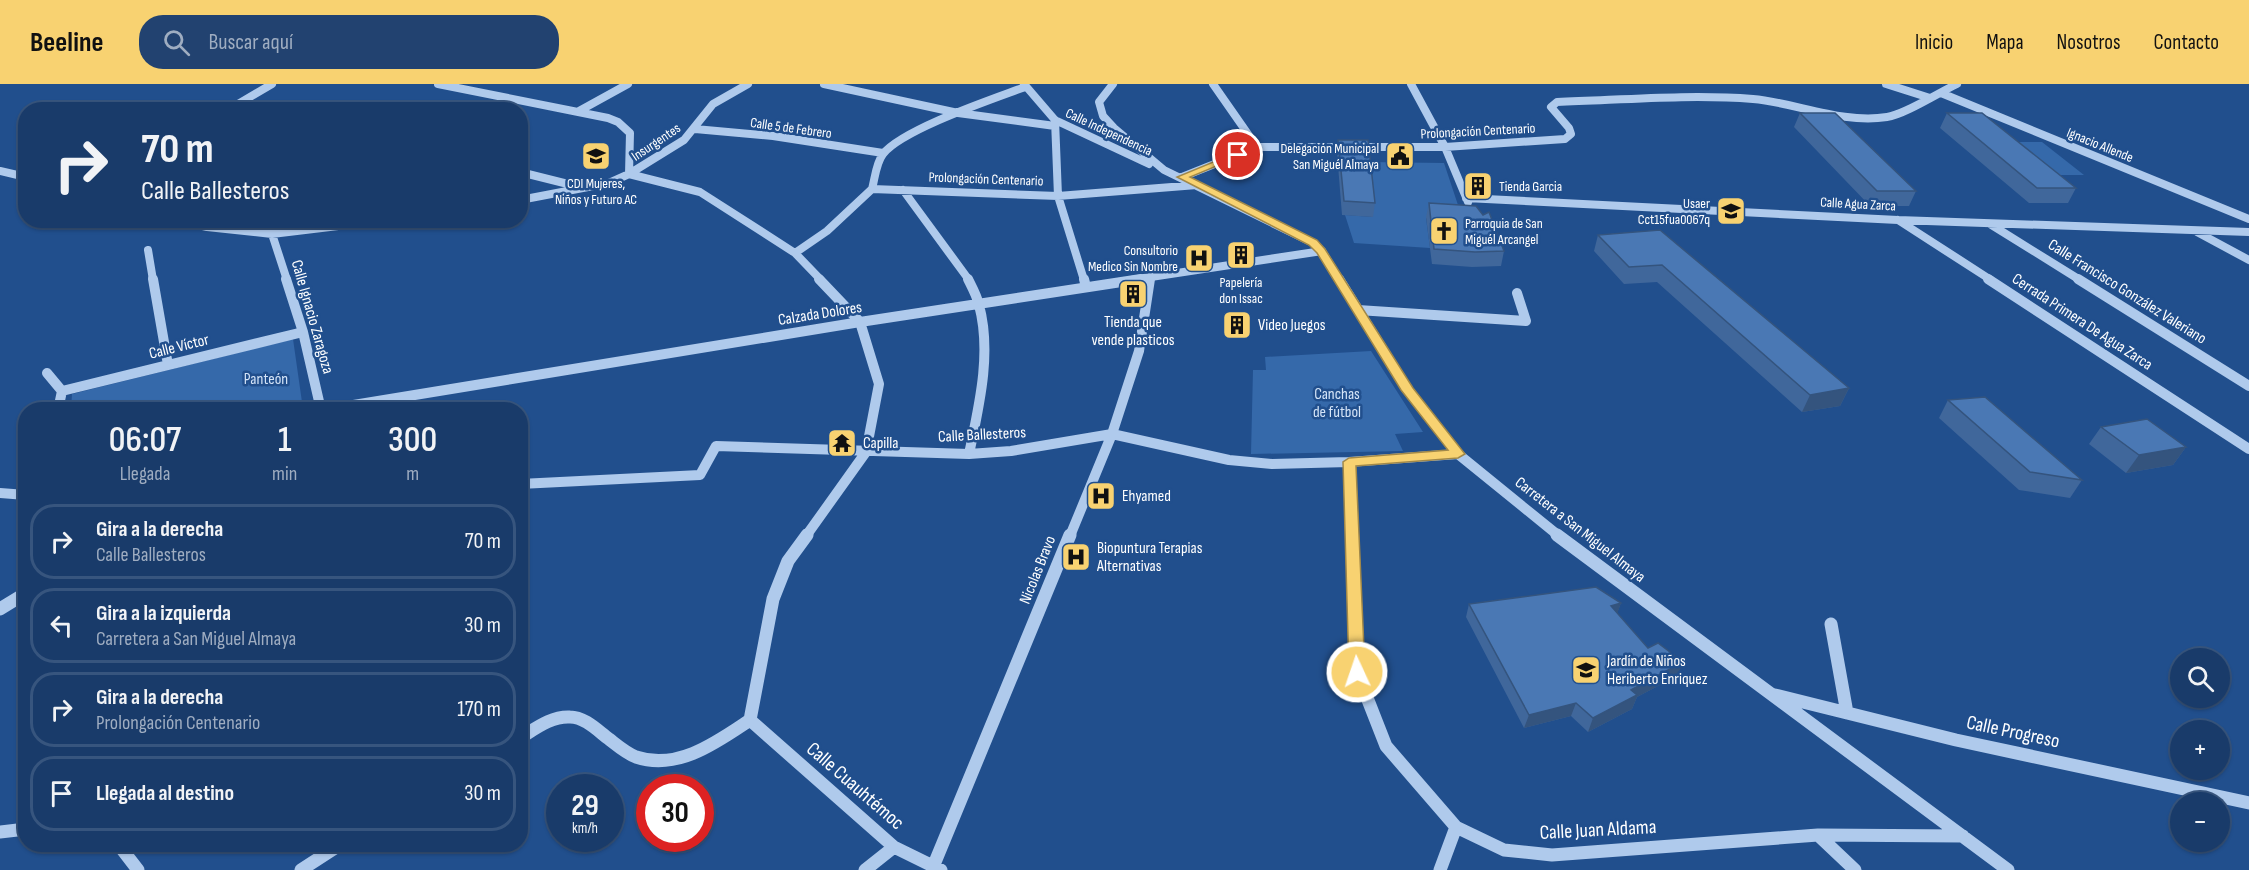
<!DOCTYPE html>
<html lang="es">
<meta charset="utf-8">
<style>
body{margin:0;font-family:"Sofia Sans Condensed",sans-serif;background:#224270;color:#f1f3f6;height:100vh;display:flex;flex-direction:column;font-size:22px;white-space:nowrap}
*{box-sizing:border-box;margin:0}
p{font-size:20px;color:#9fadc1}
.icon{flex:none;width:33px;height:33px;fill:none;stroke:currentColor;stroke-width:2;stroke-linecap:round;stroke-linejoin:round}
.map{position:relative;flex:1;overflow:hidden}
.panel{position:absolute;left:18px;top:318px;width:510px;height:450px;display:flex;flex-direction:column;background:#193b6a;border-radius:24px;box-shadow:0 2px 4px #0004,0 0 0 2px #37557e}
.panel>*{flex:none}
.hud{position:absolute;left:18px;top:18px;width:510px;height:126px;border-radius:24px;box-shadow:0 2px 4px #0004,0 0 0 2px #37557e;background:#193b6a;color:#f1f3f6;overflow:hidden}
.fabs{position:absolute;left:2170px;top:564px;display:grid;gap:12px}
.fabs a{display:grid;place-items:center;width:60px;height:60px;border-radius:50%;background:#193b6a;box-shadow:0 2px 4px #0004,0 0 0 2px #37557e;font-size:30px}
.speed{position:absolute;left:546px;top:690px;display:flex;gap:12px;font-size:30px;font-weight:700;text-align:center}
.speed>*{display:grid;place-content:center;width:78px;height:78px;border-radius:50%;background:#193b6a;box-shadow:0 2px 4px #0004,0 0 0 2px #37557e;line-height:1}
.speed small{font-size:15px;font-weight:400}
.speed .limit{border:9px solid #d22;background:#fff;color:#111}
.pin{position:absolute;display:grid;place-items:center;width:51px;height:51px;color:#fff;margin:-26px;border:3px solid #fff;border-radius:50%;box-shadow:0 2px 6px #0007}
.me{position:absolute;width:66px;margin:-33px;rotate:357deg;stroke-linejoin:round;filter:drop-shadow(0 0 4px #0008)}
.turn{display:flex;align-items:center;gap:21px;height:126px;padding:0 24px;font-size:27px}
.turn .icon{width:78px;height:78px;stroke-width:2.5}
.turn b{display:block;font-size:42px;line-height:51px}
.eta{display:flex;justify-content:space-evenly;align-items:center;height:102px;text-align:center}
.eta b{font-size:36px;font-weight:600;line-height:42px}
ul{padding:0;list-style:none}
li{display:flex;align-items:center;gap:18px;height:75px;margin:0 12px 9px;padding:0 12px;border:3px solid #37557e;border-radius:24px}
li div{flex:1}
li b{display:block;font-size:22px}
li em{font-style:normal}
header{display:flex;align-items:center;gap:36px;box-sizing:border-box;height:84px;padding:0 30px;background:#f8d271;color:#111}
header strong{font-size:28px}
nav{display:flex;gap:33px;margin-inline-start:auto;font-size:21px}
.search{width:420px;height:54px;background:#224270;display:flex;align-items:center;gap:15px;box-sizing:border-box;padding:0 21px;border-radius:24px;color:#9fadc1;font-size:22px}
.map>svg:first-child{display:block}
.green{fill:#3569aa}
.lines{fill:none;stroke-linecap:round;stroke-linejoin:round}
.minor-far2{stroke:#afcaec;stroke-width:8}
.minor-far1{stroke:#afcaec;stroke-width:10}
.minor{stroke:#afcaec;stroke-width:13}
.wall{fill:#40679b}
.shaded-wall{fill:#34547e}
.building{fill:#4a78b4;stroke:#34547e;stroke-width:1.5}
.route{fill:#f8d271;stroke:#a18849;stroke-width:1.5}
.labels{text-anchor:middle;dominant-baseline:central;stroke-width:5;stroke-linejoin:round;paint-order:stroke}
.far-street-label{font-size:14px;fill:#fff;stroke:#214f8d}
.far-poi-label{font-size:14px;fill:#fff;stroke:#214f8d;text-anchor:end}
.street-label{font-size:16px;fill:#fff;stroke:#214f8d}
.poi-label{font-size:16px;fill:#fff;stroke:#214f8d;text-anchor:start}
.park-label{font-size:16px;fill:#d4e4f8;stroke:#214f8d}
.near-street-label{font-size:20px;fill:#fff;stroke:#214f8d}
</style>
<header>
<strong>Beeline</strong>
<div class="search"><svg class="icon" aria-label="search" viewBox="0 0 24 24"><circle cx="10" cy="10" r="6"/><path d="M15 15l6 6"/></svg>Buscar aquí</div>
<nav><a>Inicio</a><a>Mapa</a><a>Nosotros</a><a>Contacto</a></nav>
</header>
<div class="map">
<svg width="2249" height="786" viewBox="0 0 2249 786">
<rect width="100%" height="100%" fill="#214f8d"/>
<path class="green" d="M2004,58h38l42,33h-40z
M1367,78l77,1 19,57 -37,-2 4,30 -76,-5 -9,-28 28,2z
M293,255l10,70 -232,1 1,-16z
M1371,267l52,81 -28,2 8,17 -152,3 2,-84h13l-1,-13z"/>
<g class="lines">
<path class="minor-far2" d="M438,0l170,34 10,4 12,11 -1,41
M824,0l134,29 97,13
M1024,0l31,36 94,44
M1113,0l-14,18 4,14 11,12 50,42 149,73 9,8 18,29
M1213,0l44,63
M1411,0l34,63 23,55
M1886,0l44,14
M1941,9l308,126
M89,23l19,3
M228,26l44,-26
M579,27l49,-27
M1055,36l3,76 26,84
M695,45l78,7 110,17
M0,87l26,6
M520,88l60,15
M629,90l71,18 95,61 26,27
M1182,93l75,-30h188l120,-8 6,-5 -2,-6 -18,-21 6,-5c65,-2 131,-8 196,-3 44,4 89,25 134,18 17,-2 53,-25 70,-33
M872,105c3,-11 4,-26 11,-35 20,-25 110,-55 142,-67
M903,106l66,90
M1466,114l432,22 351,12
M520,116l89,-17 20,-9 55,-34 29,-36 35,-20
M177,136l30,7 65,7 116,-14
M1898,136l93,60
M1990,140l90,56
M2197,148l52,28
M272,150l15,46
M148,166l5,30
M795,169l32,-22 45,-42 186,7 139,-11
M1131,196l191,-29
M1150,196v-2"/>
<path class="minor-far1" d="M153,195l15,86
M286,195l17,53 18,78
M968,195c4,8 9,17 11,26 13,48 0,101 -10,149
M1084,195l2,8
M1339,195l69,111 50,64 101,82
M1988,195l261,170
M2078,195l171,107
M1358,226l168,11 -9,-28
M47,289l15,18 -4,19
M62,307l241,-59
M323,326l537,-88 281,-43
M1349,378l3,74
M520,400l180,-9 16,-29 253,8 42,-3 101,-17 117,26 43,4 77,-2 109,-8
M0,409l26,2
M806,452l60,-84 13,-68 -19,-62 -41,-43
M1070,452l42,-102 27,-83 11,-72"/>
<path class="minor" d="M1352,451l5,137 29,74 70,81 48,23 48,5 266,-20 145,1
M1557,451l451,335
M0,525l26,-16
M1831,540l16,89
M1775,611l181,45 293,63
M750,636l23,-121 15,-38 19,-26
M750,636l144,127 47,23
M520,654c15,-9 31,-22 50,-21 15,0 28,14 39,22 9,7 17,14 27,18 42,14 81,-15 114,-37
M0,748l26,-3
M1818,751l37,35
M118,760l20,26
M933,783l137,-332
M301,786l40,-26
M865,786l29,-23
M1440,786l16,-43"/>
</g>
<path class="wall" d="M1800,29l116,78 -7,15h-39l-76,-79z
M1947,29l129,75 -8,15h-39l-89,-75z
M1338,56l37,63 -2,14 -31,-2 -5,-62z
M1429,119l75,48 -3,15 -29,1 -40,-3 -6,-47z
M1660,146l189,158 -9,18 -38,6 -145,-130 -33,2 -30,-33 4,-16z
M1948,316l134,80 -12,18 -51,-8 -80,-72z
M2101,343l85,20 -13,18 -47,8 -37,-29z
M1621,519l-4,10 31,35 29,28 -40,21 -5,12 -44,23 -17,-16 -47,12 -58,-111 3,-13z"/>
<path class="shaded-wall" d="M1849,304l-9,18 -38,6 8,-17z
M2186,363l-13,18 -47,8 13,-18z
M1621,519l-5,14 -5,-11z
M1683,578l-6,14 -40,21 -5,12 -44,23 5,-14 38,-28z
M1576,619l-5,13 -47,12 5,-13z"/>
<path class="building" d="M1800,29h35l81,78h-39z
M1947,29h35l94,75h-39z
M1338,56h30l7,63 -31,-2z
M1429,119l47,3 7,9 6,-3 15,39 -29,1 -41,-3z
M1660,146l189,158 -39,7 -148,-130 -33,2 -31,-32z
M1985,313l97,83 -52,-8 -82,-72z
M2147,335l39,28 -47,8 -38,-28z
M1596,503l25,16 -10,3 37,42 10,-5 25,19 -52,28 6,5 -44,23 -17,-15 -47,12 -60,-111z"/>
<path class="route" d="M1235,69l8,2 -53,22 127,63 8,9 88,139 52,66 -7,4 -102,8 9,206 -2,4 -6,2 -6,-2 -2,-4 -6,-210 6,-4 99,-8 -47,-60 -84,-137 -8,-8 -132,-68z"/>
<defs>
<g id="school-square" transform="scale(1.5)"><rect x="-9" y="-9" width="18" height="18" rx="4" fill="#f8d271" stroke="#214f8d"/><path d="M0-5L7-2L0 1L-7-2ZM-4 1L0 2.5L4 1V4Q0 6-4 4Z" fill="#111"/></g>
<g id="civic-square" transform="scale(1.5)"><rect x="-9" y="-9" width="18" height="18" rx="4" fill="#f8d271" stroke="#214f8d"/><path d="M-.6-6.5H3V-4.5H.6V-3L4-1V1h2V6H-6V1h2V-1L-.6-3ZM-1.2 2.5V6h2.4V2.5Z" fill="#111"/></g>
<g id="building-square" transform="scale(1.5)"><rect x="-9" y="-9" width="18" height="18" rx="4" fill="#f8d271" stroke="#214f8d"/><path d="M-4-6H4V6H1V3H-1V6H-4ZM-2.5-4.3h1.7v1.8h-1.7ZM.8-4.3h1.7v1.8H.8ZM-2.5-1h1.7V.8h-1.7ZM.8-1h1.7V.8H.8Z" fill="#111"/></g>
<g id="church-square" transform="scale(1.5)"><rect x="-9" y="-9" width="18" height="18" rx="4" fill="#f8d271" stroke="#214f8d"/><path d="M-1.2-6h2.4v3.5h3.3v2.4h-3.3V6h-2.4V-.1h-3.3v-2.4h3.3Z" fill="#111"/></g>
<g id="hospital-square" transform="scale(1.5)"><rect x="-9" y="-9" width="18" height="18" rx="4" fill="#f8d271" stroke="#214f8d"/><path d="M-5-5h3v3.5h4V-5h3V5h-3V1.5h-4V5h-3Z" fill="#111"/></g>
<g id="temple-square" transform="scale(1.5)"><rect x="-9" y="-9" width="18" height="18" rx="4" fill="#f8d271" stroke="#214f8d"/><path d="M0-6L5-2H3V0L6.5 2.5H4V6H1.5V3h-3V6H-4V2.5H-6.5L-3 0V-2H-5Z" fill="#111"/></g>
</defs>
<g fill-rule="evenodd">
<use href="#school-square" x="596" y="72"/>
<use href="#civic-square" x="1400" y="72"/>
<use href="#building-square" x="1478" y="102"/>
<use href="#school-square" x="1731" y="127"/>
<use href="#church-square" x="1444" y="147"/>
<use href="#building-square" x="1241" y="171"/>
<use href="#hospital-square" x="1199" y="174"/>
<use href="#building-square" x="1133" y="210"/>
<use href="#building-square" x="1237" y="241"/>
<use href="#temple-square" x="842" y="359"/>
<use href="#hospital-square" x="1101" y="412"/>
<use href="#hospital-square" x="1076" y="473"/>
<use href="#school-square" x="1586" y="586"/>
</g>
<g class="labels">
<g class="far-street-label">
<text transform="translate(791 44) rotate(8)">Calle 5 de Febrero</text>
<text transform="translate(1478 47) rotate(-3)">Prolongación Centenario</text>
<text transform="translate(1109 48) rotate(25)">Calle Independencia</text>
<text transform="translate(656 58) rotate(-34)">Insurgentes</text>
<text transform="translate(2100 61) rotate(22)">Ignacio Allende</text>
<text transform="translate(986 95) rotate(2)">Prolongación Centenario</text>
<text transform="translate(1858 120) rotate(3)">Calle Agua Zarca</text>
</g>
<g class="far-poi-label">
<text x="1379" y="64">Delegación Municipal<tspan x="1379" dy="16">San Miguél Almaya</tspan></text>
<text x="596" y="99" text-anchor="middle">CDI Mujeres,<tspan x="596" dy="16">Niños y Futuro AC</tspan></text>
<text x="1499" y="102" text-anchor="start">Tienda Garcia</text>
<text x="1710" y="119">Usaer<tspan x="1710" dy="16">Cct15fua0067q</tspan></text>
<text x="1465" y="139" text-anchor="start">Parroquia de San<tspan x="1465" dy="16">Miguél Arcangel</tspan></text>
<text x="1178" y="166">Consultorio<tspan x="1178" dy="16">Medico Sin Nombre</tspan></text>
<text x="1241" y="198" text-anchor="middle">Papelería<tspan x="1241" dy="16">don Issac</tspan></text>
</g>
<g class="street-label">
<text transform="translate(2127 208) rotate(32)">Calle Francisco González Valeriano</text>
<text transform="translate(820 230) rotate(-9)">Calzada Dolores</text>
<text transform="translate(312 233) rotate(74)">Calle Ignacio Zaragoza</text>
<text transform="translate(2082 238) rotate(33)">Cerrada Primera De Agua Zarca</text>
<text transform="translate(179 263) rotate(-14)">Calle Víctor</text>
<text transform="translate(982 351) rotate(-3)">Calle Ballesteros</text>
<text transform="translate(1580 446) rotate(38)">Carretera a San Miguel Almaya</text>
<text transform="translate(1038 486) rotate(-68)">Nicolas Bravo</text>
</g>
<g class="poi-label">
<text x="1133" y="238" text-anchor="middle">Tienda que<tspan x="1133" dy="18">vende plasticos</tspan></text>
<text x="1258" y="241">Video Juegos</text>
<text x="863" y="359">Capilla</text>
<text x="1122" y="412">Ehyamed</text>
<text x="1097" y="464">Biopuntura Terapias<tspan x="1097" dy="18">Alternativas</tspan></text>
<text x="1607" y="577">Jardín de Niños<tspan x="1607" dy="18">Heriberto Enriquez</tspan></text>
</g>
<g class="park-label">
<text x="266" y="295">Panteón</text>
<text x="1337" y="310">Canchas<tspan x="1337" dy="18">de fútbol</tspan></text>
</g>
<g class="near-street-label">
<text transform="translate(2013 648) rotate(12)">Calle Progreso</text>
<text transform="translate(855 702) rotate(41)">Calle Cuauhtémoc</text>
<text transform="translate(1598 746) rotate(-3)">Calle Juan Aldama</text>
</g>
</g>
</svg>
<div class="fabs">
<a><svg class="icon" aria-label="search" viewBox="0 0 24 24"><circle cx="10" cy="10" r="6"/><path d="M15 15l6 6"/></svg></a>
<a>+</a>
<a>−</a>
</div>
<div class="speed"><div>29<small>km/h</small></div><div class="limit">30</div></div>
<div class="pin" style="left:1238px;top:71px;background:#d93025"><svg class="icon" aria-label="arrive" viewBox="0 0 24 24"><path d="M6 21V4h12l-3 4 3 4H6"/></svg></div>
<svg class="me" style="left:1357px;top:588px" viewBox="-20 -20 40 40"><circle r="17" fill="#f8d271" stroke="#fff" stroke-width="3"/><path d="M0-11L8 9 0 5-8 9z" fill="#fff"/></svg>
<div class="hud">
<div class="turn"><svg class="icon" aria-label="right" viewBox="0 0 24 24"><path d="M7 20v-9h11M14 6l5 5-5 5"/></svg><div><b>70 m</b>Calle Ballesteros</div></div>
</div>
<section class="panel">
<div class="eta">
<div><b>06:07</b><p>Llegada</p></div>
<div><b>1</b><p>min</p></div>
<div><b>300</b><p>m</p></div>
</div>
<ul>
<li><svg class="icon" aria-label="right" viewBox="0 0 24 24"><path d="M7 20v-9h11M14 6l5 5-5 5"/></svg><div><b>Gira a la derecha</b><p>Calle Ballesteros</p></div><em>70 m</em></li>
<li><svg class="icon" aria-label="left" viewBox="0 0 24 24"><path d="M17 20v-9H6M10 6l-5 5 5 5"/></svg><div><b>Gira a la izquierda</b><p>Carretera a San Miguel Almaya</p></div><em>30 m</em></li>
<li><svg class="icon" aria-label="right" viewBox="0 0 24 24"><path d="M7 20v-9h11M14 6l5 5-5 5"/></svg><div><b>Gira a la derecha</b><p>Prolongación Centenario</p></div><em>170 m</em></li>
<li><svg class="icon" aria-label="arrive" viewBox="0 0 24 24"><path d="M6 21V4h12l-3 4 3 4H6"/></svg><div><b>Llegada al destino</b></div><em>30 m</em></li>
</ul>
</section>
</div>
